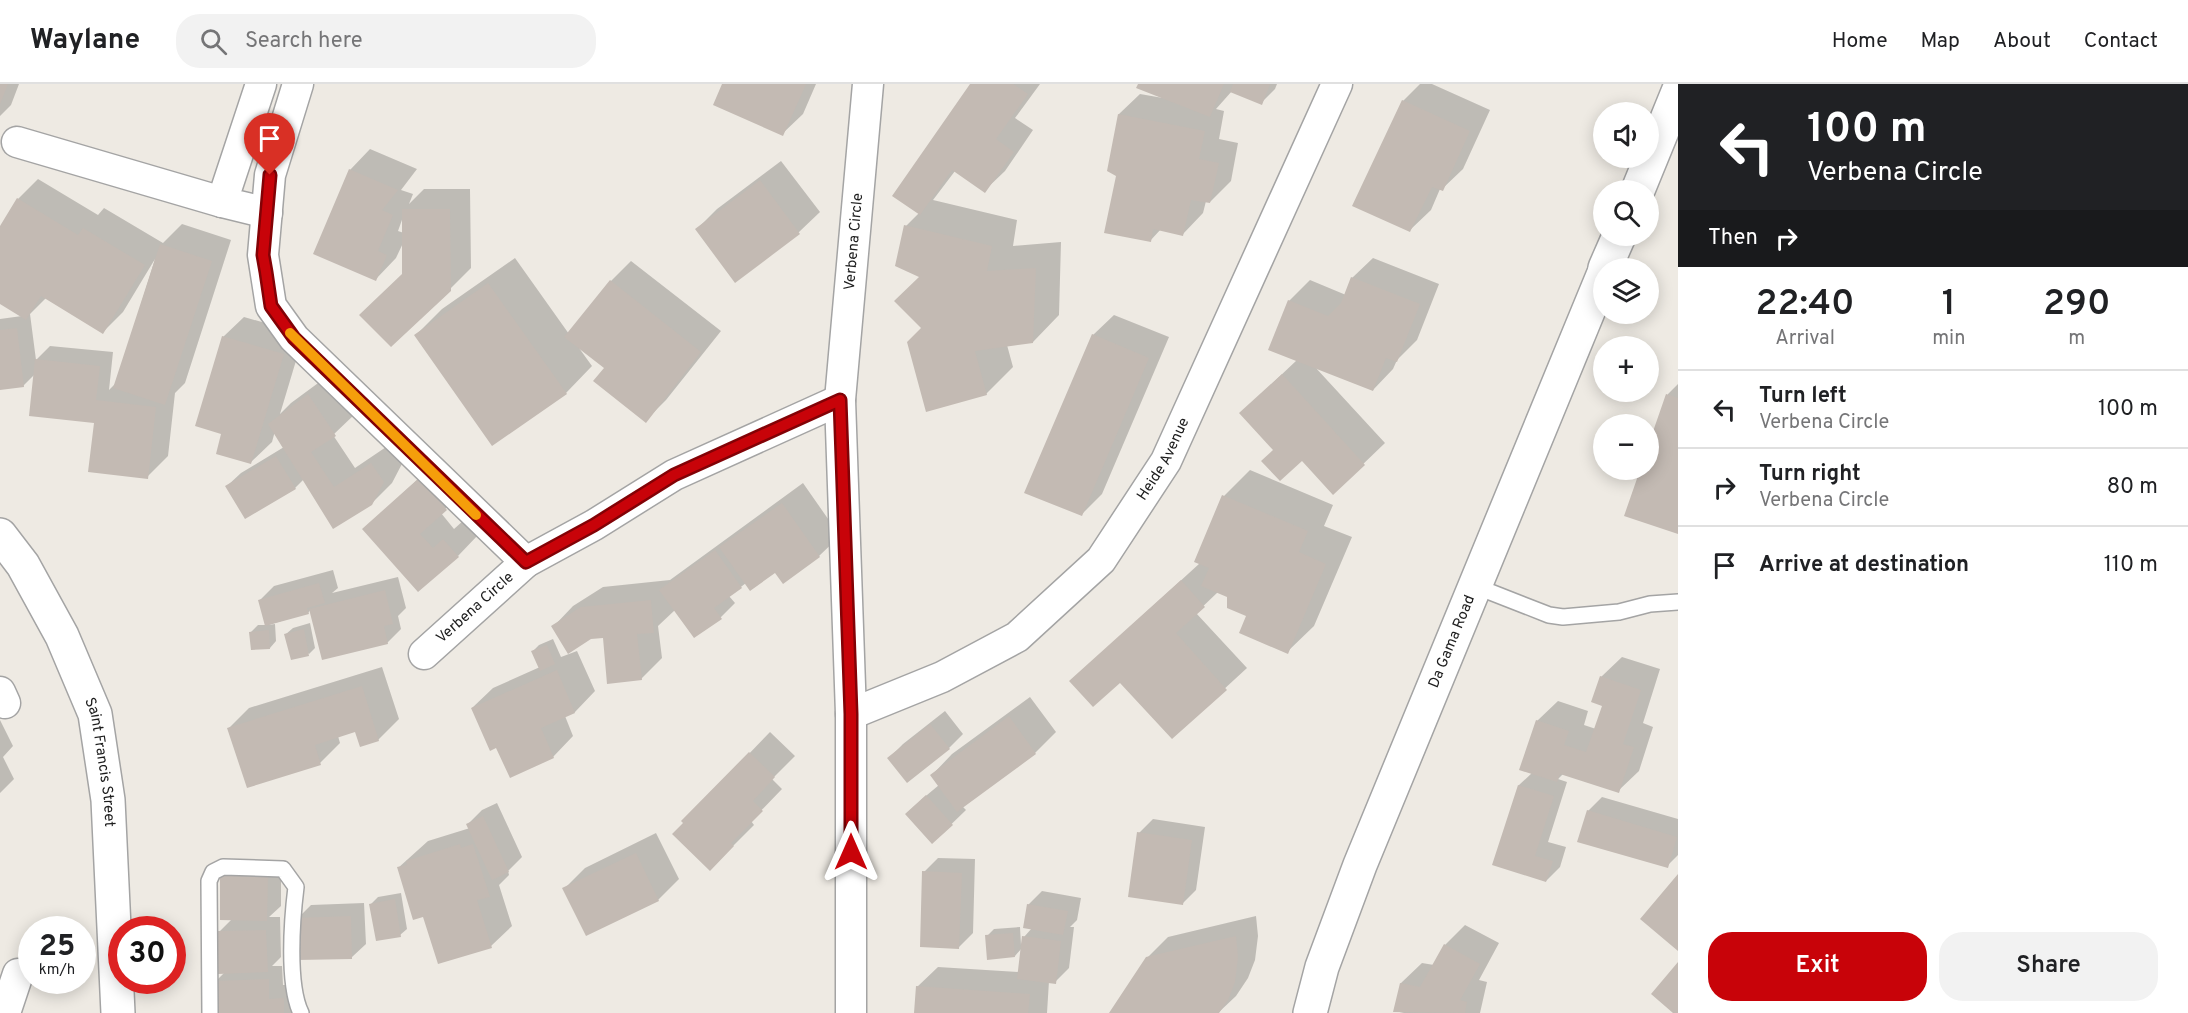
<!DOCTYPE html>
<meta charset="utf-8">
<style>
body{margin:0;font-family:Overpass,sans-serif;background:#f2f2f2;color:#202124;height:100vh;display:flex;flex-direction:column;font-size:22px;white-space:nowrap}
*{box-sizing:border-box;margin:0}
p{font-size:20px;color:#757577}
.icon{flex:none;width:33px;height:33px;fill:none;stroke:currentColor;stroke-width:2;stroke-linecap:round;stroke-linejoin:round}
.map{position:relative;flex:1;overflow:hidden}
.sheet{display:flex;flex-direction:column;background:#fff;width:510px}
.sheet>*{flex:none}
.banner{background:#202124;color:#fff;overflow:hidden}
.fabs{position:absolute;left:1593px;top:18px;display:grid;gap:12px}
.fabs a{display:grid;place-items:center;width:66px;height:66px;border-radius:50%;background:#fff;box-shadow:0 3px 15px #0003;font-size:30px}
.speed{position:absolute;left:18px;top:832px;display:flex;gap:12px;font-size:30px;font-weight:700;text-align:center}
.speed>*{display:grid;place-content:center;width:78px;height:78px;border-radius:50%;background:#fff;box-shadow:0 3px 15px #0003;line-height:1}
.speed small{font-size:15px;font-weight:400}
.speed .limit{border:9px solid #d22;background:#fff;color:#111}
.pin{position:absolute;display:grid;place-items:center;width:51px;height:51px;color:#fff;margin:-62px -26px;border-radius:50% 50% 50% 0;rotate:-45deg;box-shadow:0 0 6px #0007}
.pin .icon{rotate:45deg}
.me{position:absolute;width:66px;margin:-33px;rotate:0deg;stroke-linejoin:round;filter:drop-shadow(0 0 4px #0008)}
.turn{display:flex;align-items:center;gap:21px;height:126px;padding:0 30px;font-size:27px}
.turn .icon{width:78px;height:78px;stroke-width:2.5}
.turn b{display:block;font-size:42px;line-height:51px}
.then{display:flex;align-items:center;height:57px;padding:0 30px;background:#0003;gap:12px;font-size:22px}
.eta{display:flex;justify-content:space-evenly;align-items:center;height:102px;text-align:center}
.eta b{font-size:36px;font-weight:600;line-height:42px}
.action{display:flex;gap:12px;margin-top:auto;padding:12px 30px}
.action a{flex:1;height:69px;border-radius:24px;background:#c80309;color:#fff;font-size:24px;font-weight:600;line-height:69px;text-align:center}
.action a+a{background:#f2f2f2;color:#202124}
ul{padding:0;list-style:none}
li{display:flex;align-items:center;gap:18px;height:78px;padding:0 30px;border-top:2px solid #e0e0e0}
li div{flex:1}
li b{display:block;font-size:22px}
li em{font-style:normal}
header{display:flex;align-items:center;gap:36px;box-sizing:border-box;height:84px;padding:0 30px;background:#fff;border-bottom:2px solid #e0e0e0}
header strong{font-size:28px}
nav{display:flex;gap:33px;margin-inline-start:auto;font-size:21px}
.search{width:420px;height:54px;background:#f2f2f2;display:flex;align-items:center;gap:15px;box-sizing:border-box;padding:0 21px;border-radius:24px;color:#757577;font-size:22px}
main{display:flex;flex:1;min-height:0}
.map>svg:first-child{display:block}
.shadow{fill:#0003;fill-rule:evenodd}
.building{fill:#c3bab3}
.lines{fill:none;stroke-linecap:round;stroke-linejoin:round}
.service-casing{stroke:#a4a4a4;stroke-width:18}
.minor-casing{stroke:#a4a4a4;stroke-width:33}
.tertiary-casing{stroke:#a4a4a4;stroke-width:36}
.service{stroke:#fff;stroke-width:15}
.minor{stroke:#fff;stroke-width:30}
.tertiary{stroke:#fff;stroke-width:33}
.route-casing{stroke:#820206;stroke-width:15}
.route{stroke:#c80309;stroke-width:10}
.slow{stroke:#f59e0b;stroke-width:10}
.labels{text-anchor:middle;dominant-baseline:central;stroke-width:4.5;stroke-linejoin:round;paint-order:stroke}
.street-label{font-size:15px;fill:#1d1d1d;stroke:#fff}
</style>
<header>
<strong>Waylane</strong>
<div class="search"><svg class="icon" aria-label="search" viewBox="0 0 24 24"><circle cx="10" cy="10" r="6"/><path d="M15 15l6 6"/></svg>Search here</div>
<nav><a>Home</a><a>Map</a><a>About</a><a>Contact</a></nav>
</header>
<main>
<div class="map">
<svg width="1678" height="929" viewBox="0 0 1678 929">
<rect width="100%" height="100%" fill="#eeeae3"/>
<path class="shadow" d="M0,0h19l-8,21 -11,11z
M724,0h92l-13,30 -21,20z
M972,0h68l-25,34 18,12 -28,41 -21,20 -29,-20 -22,29 84,20 -4,26 48,-4 -2,73 -26,27 -26,3 6,22 -27,27 -63,-66 -2,-52 -15,-50 13,-13z
M1139,0h138l-2,5 -14,14 -29,-12 -16,18 8,2 -5,28 19,4 -7,38 -21,21 -4,-1 -3,12 -20,21 -22,-5 -11,12 -33,-65 2,-62 21,-20 23,4z
M1420,0h12l58,26 -27,59 -21,20h-2l-9,21 -21,20 -7,-129z
M370,65l47,20 -16,21 12,4 -4,10 15,-15h46l1,79 -21,21 -46,-16v-32l-8,17 -20,21 -26,-109zM403,133l1,16 -6,-2z
M781,77l39,51 -21,20 -63,48 -39,-51 20,-20z
M38,95l60,36 6,-7 59,35 19,-19 49,16 -46,143 -10,10 -7,63 -21,21 -51,-58 -61,-45 -12,12 -23,2v-69l22,-3 -22,-13v-74l18,-30zM155,175l-38,123 -8,8 4,-38 -63,-6 -14,14 -6,-46 16,-16 57,34 20,-20z
M515,174l54,76 42,-53 20,-20 90,70 -55,69 -21,21 -39,-53 -27,-20 13,18 -26,27 -150,-58 26,-26z
M1373,174l66,26 -22,56 -20,20 -4,9 -20,21 -58,-23 70,76 -52,50 -31,-34 -28,-10 -33,-36 56,-53 -8,-59 21,-21 36,15 6,-17z
M1114,231l55,22 -67,157 -21,21 12,-180z
M244,233l60,17 -24,80 11,-11 38,-28 26,39 -22,21 22,33 37,-25 12,17 -12,23 -21,21 -67,-25 -9,9 -68,-2 14,-13 43,-26 -9,-16 -3,11 -21,20 -28,-29v-96z
M1678,300v148l-52,-17 16,-45h6v-20l20,-56z
M440,375l26,29 -25,25 13,16 10,-9 14,15 -20,21 -94,-27z
M1250,386l83,35 -9,21 28,11 -38,89 -27,26 -59,-56 -10,-4 -22,21 51,55 -75,69 -51,-56h-50l129,-118 24,-67z
M803,399l37,53 -21,20 -73,27 -17,13 6,7 -14,14 -27,19 -19,-26 -17,16 4,32 -21,21 -37,-43 -51,-9 20,-21 30,-19 67,-7z
M333,486l5,18 -6,5 66,-16 8,31 -8,8 3,13 -14,14 -76,-34 -3,4 -40,12 7,-1 1,17 -6,7 -19,-16 7,-7h9l-7,-25 14,-14z
M310,539l5,25 -6,6 -23,-20 7,-6z
M553,555l8,18 16,-6 18,40 -20,21 -10,4 8,20 -20,21 -81,-49 21,-20 47,-21 -7,-16 6,-6z
M1622,573l38,12 -17,54 10,4 -14,44 -21,20 -54,-18 -6,6 9,3 -19,60 18,5 -6,20 -14,14 -52,-17 25,-79 13,-12 5,-52 21,-20 30,10 -4,14 12,4 7,-24 -2,-28z
M382,583l17,52 -21,21 -22,-10 -18,6 2,7 -20,20 -92,-34 21,-21z
M1030,613l26,35 -21,21 -73,53 4,4 -33,32 -12,-42 18,-15 -7,-10 20,-21z
M945,627l18,23 -14,14 -60,10 14,-14z
M0,636l13,26 -10,11 11,22 -14,14z
M770,648l25,24 -23,23 10,10 -31,32 3,4 -44,44 -26,-48z
M1602,713l76,22v36l-11,11 -79,-55z
M497,719l25,54 -14,14 1,4 -10,10 13,41 -21,20 -67,-31 -26,-47 30,-27 42,-13 -2,-4 14,-14z
M1153,735l52,8 -9,63 -14,14 -43,-71z
M656,749l23,46 -21,21 -71,34 -23,-45 21,-21z
M938,774l37,1 -2,74 -14,14 -35,-75z
M236,778l45,1v43l-12,11h11l1,40 -9,9h10l1,19h15l-4,28h-77l-1,-32 9,-9 -6,-40 13,-13 -10,-43z
M1042,807l39,7 -4,22 -7,7h4l-5,41 -14,14 -6,-1 -2,32h-132l2,-26 21,-20 81,5 3,-24 -7,8 -28,-20 7,-7 26,-2 1,18 3,-8 8,-9 -4,-23z
M401,809l6,36 -7,6 -29,-31 7,-7z
M364,819l2,41 -14,13 -55,-38 14,-14z
M1256,832l2,20 -3,24 -7,18 -12,18 -18,17h-108l37,-55 21,-21z
M1465,841l34,18 -20,37 8,2 -7,31h-76l-9,-2 6,-28 21,-20 12,2 11,-20z"/>
<path class="building" d="M0,0h8l-8,20z
M722,0h84l-23,52 -70,-31z
M970,0h43l15,10 -32,45 18,13 -29,41 -33,-23 -32,45 -28,-19z
M1138,0h86l-14,33 -74,-29z
M1233,0h37l-8,21 -32,-13z
M1402,16l68,31 -27,60 -11,-4 -22,45 -58,-26z
M1118,30l87,17 -6,28 20,4 -9,40 -19,-3 -8,36 -30,-7 -2,13 -47,-9 12,-57 -9,-5z
M349,85l49,21 -16,20 11,5 -15,36 9,4 -11,26 -63,-27z
M760,96l40,54 -65,49 -40,-54z
M17,114l61,37 5,-7 62,37 -42,69 -62,-38 -15,24 -26,-16v-78z
M402,125h48l1,82 -60,56 -32,-32 43,-41z
M904,141l88,21 -5,25 49,-3 -3,75 -58,8 12,44 -61,17 -19,-70 14,-14 -27,-27 25,-24 -24,-11z
M160,160l52,17 -47,144 -52,-17z
M1351,193l69,27 -23,58 -11,-4 -13,33 -105,-41 20,-50 40,16 13,-13z
M610,196l91,72 -55,71 -53,-42 11,-13 -40,-31z
M488,199l79,111 -75,52 -78,-111z
M17,244l7,59 -24,3v-60z
M1092,250l57,24 -67,158 -58,-23z
M222,252l62,18 -33,110 -35,-10 5,-20 -26,-8z
M35,275l65,7 -4,34 60,7 -8,72 -60,-7 6,-49 -65,-7z
M1282,290l83,91 -32,30 -31,-34 -22,20 -19,-20 12,-11 -34,-37z
M308,310l28,42 -25,16 23,35 37,-24 13,19 -12,23 -39,24 -65,-105z
M1666,310l12,4v136l-54,-18 16,-46h8v-24z
M276,372l20,33 -51,30 -20,-33z
M419,394l28,32 -27,24 13,14 10,-9 16,18 -41,35 -56,-63z
M1222,411l86,36 -9,21 27,12 -38,90 -49,-21 7,-17 -19,-8v-11l-26,-11 8,-18 -15,-6z
M782,419l38,54 -37,27 -8,-11 -25,18 -31,-44z
M715,466l27,38 -28,20 8,11 -28,19 -35,-48z
M1181,496l24,27 -29,26 51,57 -55,49 -52,-56 -27,24 -24,-26z
M319,499l6,20 -18,5 2,6 -44,12 -7,-26z
M385,506l8,34 -9,2 4,18 -66,16 -13,-51z
M651,516l3,33 -17,1 5,46 -35,4 -4,-46 -12,1 -23,15 -17,-28 30,-19z
M304,545l5,27 -18,4 -7,-26z
M269,546l1,19 -19,1 -2,-18z
M547,561l8,19 -15,7 -9,-20z
M557,586l18,43 -34,15 13,30 -44,20 -14,-30 -6,3 -19,-43z
M1600,592l41,14 -18,54 11,3 -15,46 -59,-19 -3,8 -38,-12 17,-50 33,11 -5,14 22,7 16,-46 -11,-4z
M362,602l17,55 -19,6 -5,-15 -40,13 6,20 -74,23 -20,-60z
M1009,632l27,38 -79,58 -27,-37z
M930,640l20,25 -43,34 -20,-25z
M749,668l26,25 -22,24 10,10 -32,32 3,3 -24,25 -38,-37 11,-11 -2,-2z
M1518,701l36,11 -19,60 18,5 -7,21 -54,-17z
M926,711l27,30 -21,19 -27,-30z
M1587,726l90,27 -9,31 -91,-26z
M483,732l26,56 -17,8 -26,-56z
M1137,748l55,8 -9,65 -55,-8z
M460,760l1,4 12,-4 17,53 -13,3 15,48 -54,16 -15,-47 -10,3 -16,-53 10,-2 -1,-4z
M636,769l23,48 -73,35 -24,-48z
M922,787l40,2 -3,76 -39,-2z
M1678,790v77l-38,-32z
M220,791l48,1 -1,45 -47,-1z
M395,815l6,38 -25,4 -7,-37z
M1027,820l41,7 -5,24 -40,-7z
M351,832l1,43 -55,1 -2,-42z
M266,846l2,42 -50,2 -1,-43z
M1013,849l2,24 -28,3 -2,-25z
M1022,852l39,5 -5,43 -39,-5z
M1236,852l2,21 -3,25 -7,18 -9,13h-110l37,-56z
M1444,860l36,20 -20,36 7,2 -2,11 -72,-1 7,-29 20,4z
M1678,878v51h-5l-22,-19z
M269,895v20l15,-1v15h-69l-1,-32z
M916,902l114,8 -2,19h-114z"/>
<g class="lines">
<g class="service-casing">
<path id="service" d="M1475,502l74,29 14,2 56,-5 31,-8 28,-2
M210,929l-1,-132 4,-9 10,-5 60,2 13,18c-4,32 -9,97 5,126"/>
</g>
<g class="minor-casing">
<g id="minor">
<path d="M261,0l-39,118 45,11"/>
<path d="M298,0l-28,91 -7,80 8,51 23,32 232,224"/>
<path d="M17,58l205,60"/>
<path id="s1" d="M424,570l102,-92 68,-37 80,-50 166,-75"/>
<path d="M0,608l5,11"/>
<path id="s2" d="M851,630l91,-37 75,-40 84,-77 65,-99 171,-377"/>
<path d="M5,929l13,-39"/>
<path id="s3" d="M851,929v-299l-11,-314 28,-316"/>
</g>
</g>
<g class="tertiary-casing">
<g id="tertiary">
<path d="M1638,106l40,-98"/>
<path d="M1605,184l14,-32"/>
<path id="s4" d="M0,451l23,30 39,71 33,78 13,86 10,213"/>
<path id="s5" d="M1310,929l12,-46 38,-102 244,-592"/>
</g>
</g>
<use href="#service" class="service"/>
<use href="#minor" class="minor"/>
<use href="#tertiary" class="tertiary"/>
</g>
<g class="lines">
<g class="route-casing">
<path id="route" d="M270,91l-7,80 3,17 5,34 23,32 232,224 68,-37 80,-50 166,-75 11,314v138"/>
</g>
<use href="#route" class="route"/>
<path class="slow" d="M290,249l186,182"/>
</g>
<g class="labels">
<g class="street-label">
<text stroke="none"><textPath href="#s3" startOffset="772">Verbena Circle</textPath></text>
<text stroke="none"><textPath href="#s2" startOffset="416">Heide Avenue</textPath></text>
<text stroke="none"><textPath href="#s1" startOffset="69">Verbena Circle</textPath></text>
<text stroke="none"><textPath href="#s5" startOffset="398">Da Gama Road</textPath></text>
<text stroke="none"><textPath href="#s4" startOffset="252">Saint Francis Street</textPath></text>
</g>
</g>
</svg>
<div class="fabs">
<a><svg class="icon" aria-label="sound" viewBox="0 0 24 24"><path d="M4 9h4l5-4v14l-5-4H4zM17 9q2 3 0 6"/></svg></a>
<a><svg class="icon" aria-label="search" viewBox="0 0 24 24"><circle cx="10" cy="10" r="6"/><path d="M15 15l6 6"/></svg></a>
<a><svg class="icon" aria-label="layers" viewBox="0 0 24 24"><path d="M12 4l9 5-9 5-9-5zM3 14l9 5 9-5"/></svg></a>
<a>+</a>
<a>−</a>
</div>
<div class="speed"><div>25<small>km/h</small></div><div class="limit">30</div></div>
<div class="pin" style="left:270px;top:91px;background:#d93025"><svg class="icon" aria-label="arrive" viewBox="0 0 24 24"><path d="M6 21V4h12l-3 4 3 4H6"/></svg></div>
<svg class="me" style="left:851px;top:768px" viewBox="-20 -20 40 40"><path d="M0-17L14 15 0 8-14 15z" fill="#c80309" stroke="#fff" stroke-width="4"/></svg>
</div>
<section class="sheet">
<div class="banner">
<div class="turn"><svg class="icon" aria-label="left" viewBox="0 0 24 24"><path d="M17 20v-9H6M10 6l-5 5 5 5"/></svg><div><b>100 m</b>Verbena Circle</div></div>
<div class="then">Then<svg class="icon" aria-label="right" viewBox="0 0 24 24"><path d="M7 20v-9h11M14 6l5 5-5 5"/></svg></div>
</div>
<div class="eta">
<div><b>22:40</b><p>Arrival</p></div>
<div><b>1</b><p>min</p></div>
<div><b>290</b><p>m</p></div>
</div>
<ul>
<li><svg class="icon" aria-label="left" viewBox="0 0 24 24"><path d="M17 20v-9H6M10 6l-5 5 5 5"/></svg><div><b>Turn left</b><p>Verbena Circle</p></div><em>100 m</em></li>
<li><svg class="icon" aria-label="right" viewBox="0 0 24 24"><path d="M7 20v-9h11M14 6l5 5-5 5"/></svg><div><b>Turn right</b><p>Verbena Circle</p></div><em>80 m</em></li>
<li><svg class="icon" aria-label="arrive" viewBox="0 0 24 24"><path d="M6 21V4h12l-3 4 3 4H6"/></svg><div><b>Arrive at destination</b></div><em>110 m</em></li>
</ul>
<div class="action"><a>Exit</a><a>Share</a></div>
</section>
</main>
